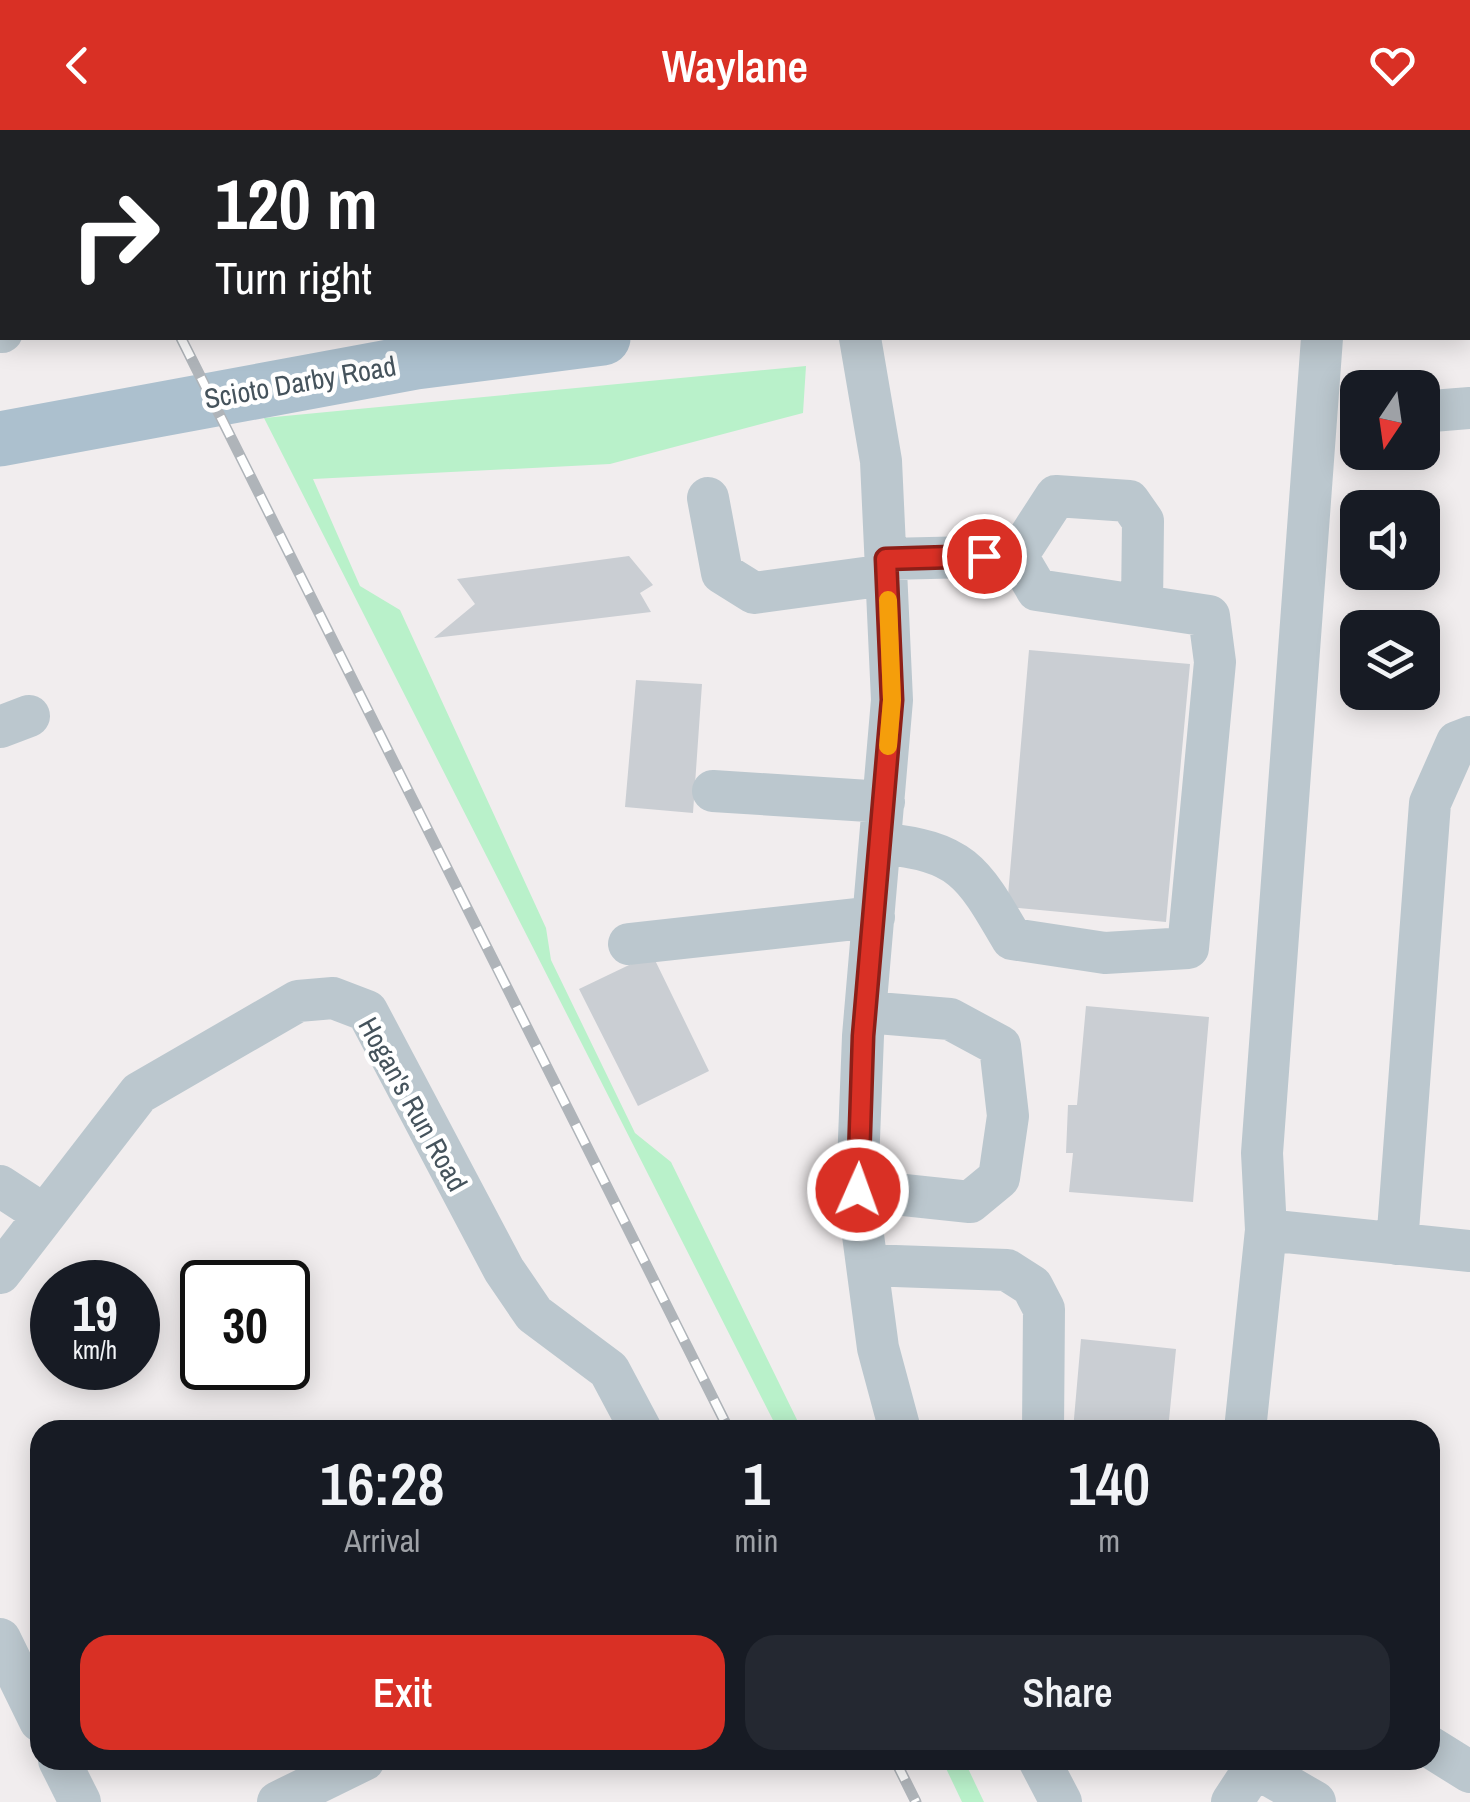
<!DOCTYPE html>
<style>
body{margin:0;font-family:"Archivo Narrow",sans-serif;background:#242831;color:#f1f3f6;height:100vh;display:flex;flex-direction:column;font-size:38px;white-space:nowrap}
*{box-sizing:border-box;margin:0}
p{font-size:32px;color:#9ea1a6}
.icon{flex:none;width:55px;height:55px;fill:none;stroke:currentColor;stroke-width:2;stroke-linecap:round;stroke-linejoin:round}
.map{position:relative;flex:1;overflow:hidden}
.panel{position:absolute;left:30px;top:1290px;width:1410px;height:350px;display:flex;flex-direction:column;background:#171b24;border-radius:30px;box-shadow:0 5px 25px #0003}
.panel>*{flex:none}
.top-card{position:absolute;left:0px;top:0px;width:1470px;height:210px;box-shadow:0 5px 25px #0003;background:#202124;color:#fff;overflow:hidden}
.needle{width:65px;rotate:193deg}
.controls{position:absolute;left:1340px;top:240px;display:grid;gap:20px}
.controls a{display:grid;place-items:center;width:100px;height:100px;border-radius:20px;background:#171b24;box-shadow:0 5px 25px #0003;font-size:50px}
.speed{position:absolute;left:30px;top:1130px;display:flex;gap:20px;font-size:50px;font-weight:700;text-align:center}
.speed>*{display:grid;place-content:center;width:130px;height:130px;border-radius:50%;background:#171b24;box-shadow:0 5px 25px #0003;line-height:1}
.speed small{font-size:25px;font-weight:400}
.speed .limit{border:5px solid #111;border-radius:15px;background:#fff;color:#111}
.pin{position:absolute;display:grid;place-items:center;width:85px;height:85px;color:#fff;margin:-42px;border:5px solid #fff;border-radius:50%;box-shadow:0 2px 10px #0007}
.me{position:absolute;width:110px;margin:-55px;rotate:2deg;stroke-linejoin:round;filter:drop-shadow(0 0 8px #0008)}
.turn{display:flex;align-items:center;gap:35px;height:210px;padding:0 50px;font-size:45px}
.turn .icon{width:130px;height:130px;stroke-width:2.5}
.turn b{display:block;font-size:70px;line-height:85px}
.eta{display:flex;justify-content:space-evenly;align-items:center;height:170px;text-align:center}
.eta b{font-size:60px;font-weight:600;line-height:70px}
.action{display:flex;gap:20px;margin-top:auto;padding:20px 50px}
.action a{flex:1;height:115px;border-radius:30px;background:#d93025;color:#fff;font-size:40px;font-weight:600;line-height:115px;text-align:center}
.action a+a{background:#242831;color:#f1f3f6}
header{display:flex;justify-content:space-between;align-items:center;height:130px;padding:0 50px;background:#d93025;color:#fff;font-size:45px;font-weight:600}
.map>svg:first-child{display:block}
.green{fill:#b9f1ca}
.building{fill:#caced3}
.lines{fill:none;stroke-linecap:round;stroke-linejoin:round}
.minor{stroke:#bbc7ce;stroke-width:42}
.major{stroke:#acc0ce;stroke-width:55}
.rail-casing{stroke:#afb4b9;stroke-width:11}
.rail{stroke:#fff;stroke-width:8;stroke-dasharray:22;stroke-linecap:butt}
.route-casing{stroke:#8d1f18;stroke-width:25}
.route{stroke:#d93025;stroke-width:18}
.slow{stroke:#f59e0b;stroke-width:18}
.labels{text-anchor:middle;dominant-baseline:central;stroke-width:9;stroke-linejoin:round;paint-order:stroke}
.street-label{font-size:28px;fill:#45535c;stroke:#fff}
</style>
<header><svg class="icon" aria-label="back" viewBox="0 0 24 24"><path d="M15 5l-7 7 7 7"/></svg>Waylane<svg class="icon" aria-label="heart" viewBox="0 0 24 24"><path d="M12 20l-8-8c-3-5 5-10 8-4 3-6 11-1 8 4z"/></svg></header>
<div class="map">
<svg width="1470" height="1672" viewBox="0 0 1470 1672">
<rect width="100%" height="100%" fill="#f1edee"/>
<path class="green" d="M1119,0h351v122l-2,-120z
M806,236l-3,47 -193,51 -297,15 47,107 40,24 146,318 5,32 84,173 36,29 131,268h-24l-514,-1012z
M942,1630h22l20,42h-22z"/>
<path class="building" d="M629,426l24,29 -13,8 11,19 -217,26 41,-34 -18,-25z
M1029,520l161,14 -24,258 -159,-15z
M636,550l66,4 -9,129 -68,-6z
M652,824l57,117 -71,35 -59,-117z
M1086,876l123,11 -16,185 -124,-10 4,-39h-7l2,-48h9z
M1081,1209l95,10 -8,81h-95z"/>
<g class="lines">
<path class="minor" d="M213,0l1,2
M321,0l1,2
M1087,0v2
M0,14l2,5
M0,202h2
M860,208l21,123 11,239 -29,336 -6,154 21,158 22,82
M1432,281l38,-3
M708,368l14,75 32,20 132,-18
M1017,426l39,-60 73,5 14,20 -1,85
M886,429l131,-3
M0,597l29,-11
M713,661l171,11
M880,713c82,9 92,27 132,96l93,14 83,-5 27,-286 -6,-46 -172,-26 -20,-34
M629,814l245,-27
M0,1056l43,28
M857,1060l113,12 29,-24 9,-62 -8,-70 -50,-27 -85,-7
M1266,1100l204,21
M1397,1114l33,-441 27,-61 13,-5
M867,1135l140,5 25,16 12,23 -1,121
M0,1143l139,-180 159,-92 35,-3 34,13 137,259 30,44 75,56 32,60
M1245,1300l21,-200 -4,-77 60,-815
M0,1509l40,82
M1430,1617l40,25
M59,1630l21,42
M1039,1630l22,42
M278,1672l86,-42
M1232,1672l23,-35 60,35"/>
<path class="major" d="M1468,147h2
M0,309l416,-77 187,-24"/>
<g class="rail-casing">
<path id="rail" d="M76,0l2,2
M181,208l548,1092
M895,1630l21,42"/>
</g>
<use href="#rail" class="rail"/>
</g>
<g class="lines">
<g class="route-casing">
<path id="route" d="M858,1060l5,-154 29,-336 -6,-141 98,-3"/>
</g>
<use href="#route" class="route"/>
<path class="slow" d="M888,470l4,100 -4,46"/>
</g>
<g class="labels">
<g class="street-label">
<text transform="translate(300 252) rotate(-10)">Scioto Darby Road</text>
<text transform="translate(413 974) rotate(61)">Hogan's Run Road</text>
</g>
</g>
</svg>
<div class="controls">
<a><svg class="needle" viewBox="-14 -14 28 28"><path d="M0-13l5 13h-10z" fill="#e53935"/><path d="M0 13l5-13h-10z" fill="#9ea1a6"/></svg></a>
<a><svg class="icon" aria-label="sound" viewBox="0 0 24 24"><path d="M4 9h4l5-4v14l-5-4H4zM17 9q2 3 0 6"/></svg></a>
<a><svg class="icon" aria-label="layers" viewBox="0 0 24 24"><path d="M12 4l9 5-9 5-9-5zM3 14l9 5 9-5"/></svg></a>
</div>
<div class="speed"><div>19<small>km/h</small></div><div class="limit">30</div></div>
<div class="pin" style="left:984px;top:426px;background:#d93025"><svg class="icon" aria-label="arrive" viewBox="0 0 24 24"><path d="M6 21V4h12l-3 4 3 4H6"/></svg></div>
<svg class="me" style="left:858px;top:1060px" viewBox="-20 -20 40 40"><circle r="17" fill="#d93025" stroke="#fff" stroke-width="3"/><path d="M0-11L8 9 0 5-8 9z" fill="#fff"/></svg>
<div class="top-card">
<div class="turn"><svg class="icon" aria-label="right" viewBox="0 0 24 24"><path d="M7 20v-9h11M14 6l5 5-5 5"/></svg><div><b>120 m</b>Turn right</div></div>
</div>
<section class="panel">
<div class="eta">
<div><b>16:28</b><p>Arrival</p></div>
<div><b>1</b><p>min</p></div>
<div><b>140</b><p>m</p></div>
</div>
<div class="action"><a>Exit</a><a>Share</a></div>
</section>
</div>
